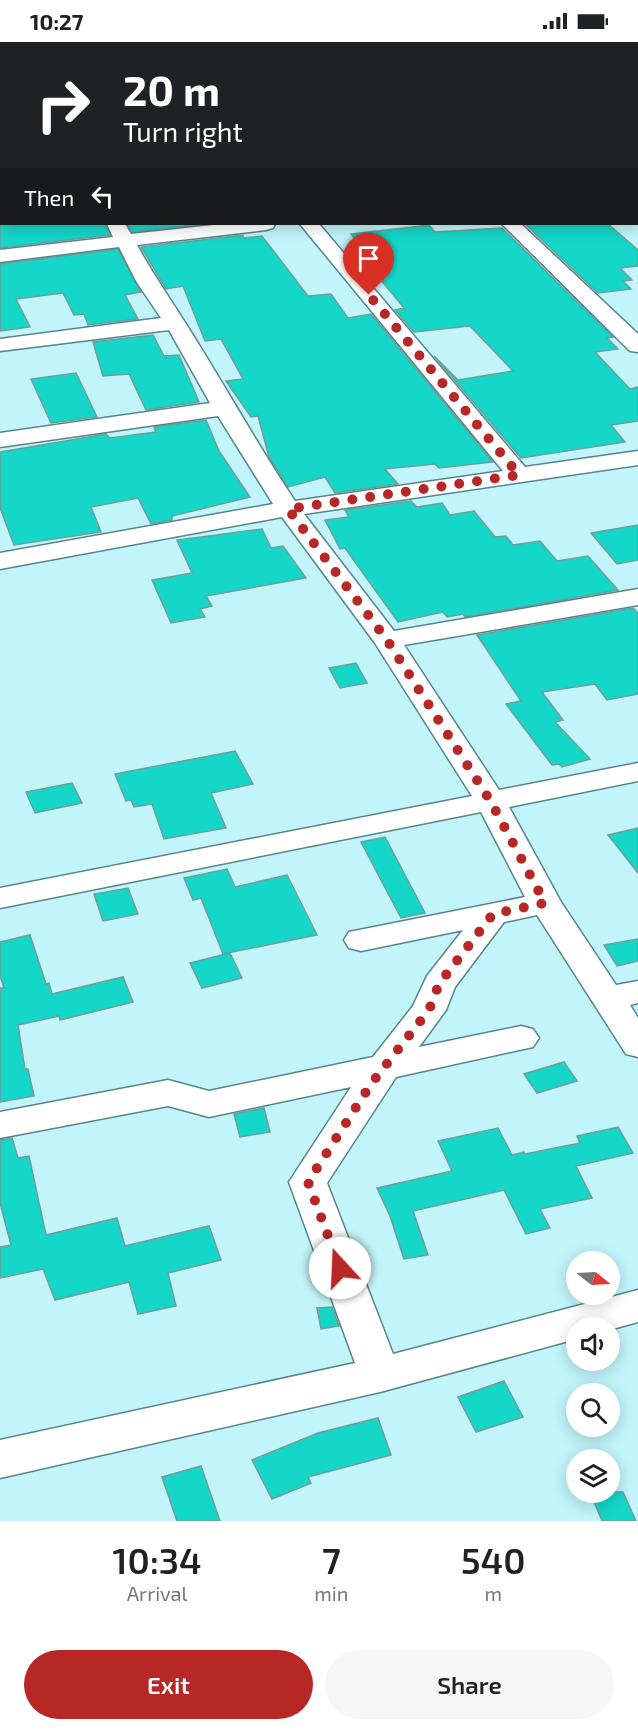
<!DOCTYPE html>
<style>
body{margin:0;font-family:"Exo 2",sans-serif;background:#f6f6f6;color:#202124;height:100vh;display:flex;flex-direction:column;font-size:22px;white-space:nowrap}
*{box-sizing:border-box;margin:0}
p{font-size:20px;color:#757577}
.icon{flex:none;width:33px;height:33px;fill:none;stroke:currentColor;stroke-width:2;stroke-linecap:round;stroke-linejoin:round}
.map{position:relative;height:1479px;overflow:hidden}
.panel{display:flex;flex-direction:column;background:#fff;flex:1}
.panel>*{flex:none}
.hud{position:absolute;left:0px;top:0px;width:639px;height:183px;box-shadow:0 3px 15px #0003;background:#202124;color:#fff;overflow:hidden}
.needle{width:39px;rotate:108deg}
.controls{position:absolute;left:566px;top:1209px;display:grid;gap:12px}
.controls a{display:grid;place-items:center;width:54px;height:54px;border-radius:50%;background:#fff;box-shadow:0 3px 15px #0003;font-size:30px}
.pin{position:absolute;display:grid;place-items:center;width:51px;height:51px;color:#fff;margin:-62px -26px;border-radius:50% 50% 50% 0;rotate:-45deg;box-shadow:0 0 6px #0007}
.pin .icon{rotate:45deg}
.me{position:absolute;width:66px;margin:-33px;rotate:340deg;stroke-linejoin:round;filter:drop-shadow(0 0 4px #0008)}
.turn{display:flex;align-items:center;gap:21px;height:126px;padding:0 24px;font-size:27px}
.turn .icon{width:78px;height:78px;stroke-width:2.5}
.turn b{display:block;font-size:42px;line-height:51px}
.then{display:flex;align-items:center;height:57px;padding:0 24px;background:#0003;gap:12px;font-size:22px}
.eta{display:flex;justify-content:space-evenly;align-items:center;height:102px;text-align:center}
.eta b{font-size:36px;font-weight:600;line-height:42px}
.cta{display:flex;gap:12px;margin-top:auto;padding:12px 24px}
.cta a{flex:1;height:69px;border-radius:36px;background:#b72726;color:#fff;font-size:24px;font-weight:600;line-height:69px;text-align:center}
.cta a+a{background:#f6f6f6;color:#202124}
.status{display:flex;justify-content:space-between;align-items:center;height:42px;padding:0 30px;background:#fff;direction:ltr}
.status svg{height:16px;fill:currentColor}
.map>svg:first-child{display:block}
.building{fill:#14d6c9;stroke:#6f9f99;stroke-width:1.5}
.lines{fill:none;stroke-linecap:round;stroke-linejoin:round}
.minor-casing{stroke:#56858c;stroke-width:3}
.minor{fill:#fff;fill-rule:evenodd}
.route{stroke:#b72726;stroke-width:10;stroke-dasharray:0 18}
</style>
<div class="status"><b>10:27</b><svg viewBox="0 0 49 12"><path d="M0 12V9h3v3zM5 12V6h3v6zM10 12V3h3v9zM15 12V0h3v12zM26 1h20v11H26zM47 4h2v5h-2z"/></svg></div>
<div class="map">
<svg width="638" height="1479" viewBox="0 0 638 1479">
<rect width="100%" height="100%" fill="#c1f4fb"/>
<path class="building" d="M0,182h105l5,11 -110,13z
M127,182h80l-75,8z
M543,182h65l30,26v16l-18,2 12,12 -9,1 8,8 -33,4 -72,-68z
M429,183l6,7 67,-4 111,109 -6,1 11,11 -23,3 35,37 8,-2v34l-27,4 14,17 -104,16 -87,-102 24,24 55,-9 -43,-45 -56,6 -19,-22 9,-2 -48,-58 7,-1 -12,-15z
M243,193v3l19,-2 46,60 23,-2 17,24 23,-4 122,148 -54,6 -4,-4 -50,5 13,15 -63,9 -10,-16 -37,10 -19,-30 -11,-41 -7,1 -25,-36 17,-2 -22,-40 -16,2 -22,-55 -17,3 -25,-42z
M118,207l23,43 -16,3 13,24 -50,6 -4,-11 -10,1 -11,-22 -47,6 14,28 -30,4v-67z
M153,293l11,21 15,-1 20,47 -53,8 -17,-36 -26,2 -10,-34z
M76,331l21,44 -46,6 -20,-44z
M206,378l13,31 31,46 -78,19v4l-21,4 -13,-26 -47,9 10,25 -87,13 -14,-37v-56l106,-18 4,4 46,-6 -2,-5z
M411,459l6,6 25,-4 8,12 24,-4 21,26 11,-1 7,9 27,-4 17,20 31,-5 30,34 -153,27 -2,-3 -16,3 -4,-5 -45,10 -53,-74 -5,1 -15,-29 24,-3 -4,-7z
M638,483v35l-21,4 -26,-31z
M262,487l9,19 12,-2 23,32 -100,18 6,10 -12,3 5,8 -34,6 -19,-43 40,-7 -15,-33z
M633,566l5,5v81l-31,6 -12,-16 -53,8 21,28 -8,2 35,37 -28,8 -3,-3 -7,1 -46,-61 15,-3 -44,-66z
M356,621l11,20 -27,5 -11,-20z
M235,709l18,33 -42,9 15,35 -62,11 -12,-35 -18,3 -3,-7 -5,1 -11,-27z
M72,741l10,20 -47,10 -9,-21z
M638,786v45l-30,-38z
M385,795l40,76 -24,5 -40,-76z
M227,827l8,18 52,-12 30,60 -94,19 -22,-56 -8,2 -9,-22z
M128,846l10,26 -35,7 -9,-27z
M30,893l16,49 3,-1 3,11 71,-17 10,25 -73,18 -1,-4 -41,9 7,44h3l6,27 -34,6v-114h4l-4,-12v-34z
M638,897v22l-21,5 -13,-21z
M230,911l12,25 -40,10 -12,-25z
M564,1020l13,19 -40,12 -13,-19z
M264,1066l6,24 -30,5 -6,-23z
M618,1085l15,26 -57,13 16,32 -52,11 10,19 -24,6 -22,-44 -91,21 15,44 -24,4 -14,-43 -13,-28 75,-17 -14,-30 60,-13 14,27 12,-3 1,2 55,-11 -3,-7z
M12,1096l6,20 11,-2 17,79 71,-17 8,28 84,-20 12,34 -53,13 8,33 -38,8 -9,-32 -74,18 -12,-31 -43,9v-31l11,-2 -11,-42v-63z
M332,1265l7,19 -18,3 -4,-21z
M504,1339l19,36 -47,15 -18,-35z
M378,1376l13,37 -83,22 3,6 -39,16 -20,-39 66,-27z
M201,1424l19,55h-43l-15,-44z
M590,1450h33l13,29h-34z"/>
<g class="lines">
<g class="minor-casing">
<path id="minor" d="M0,0h8l1,2h-7v4z
M60,0h29l-30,2z
M472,0h16l1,2h-16z
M0,82h2v10h-2z
M107,182h18l6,10 92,-10h52l-2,4 -7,2 -129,15c15,28 32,52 49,79 37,58 70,119 109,177l208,-30 -203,-247h19l206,243 113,-16v14l-334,49 90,117 244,-42v16l-234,40 95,145 139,-27v18l-129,26 52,95 55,83 22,-4v22l-8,2 8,13v39l-12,-3 -89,-139 -33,7 -49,65 -9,23 -27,37 102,-21 12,3 6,9 -6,9 -137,30 -69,106 66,171 245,-64v32l-29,8v-2h-33v11l-196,53 -380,86v-38l355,-77 -66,-181 62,-95 -142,30 -41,-11 -168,32v-26l168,-32 41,11 164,-34 40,-51 14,-30 36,-46 -102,21 -12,-3 -5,-8 5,-8 176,-35 -44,-85 -481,96v-20l472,-92 -97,-153 -93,-126 -282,52v-16l273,-49 -55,-88 -218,31v-14l210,-30 -41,-73 -169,21v-12l161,-21 -25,-37 -17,-34 -119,15v-12l113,-13z
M502,182h19l117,110v18l-8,-1z"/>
</g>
<use href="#minor" class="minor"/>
</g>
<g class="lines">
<path class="route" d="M340,1226l-32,-86 63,-98 58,-74 10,-26 54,-70 52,-11 -54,-101 -104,-162 -99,-131 231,-34 -150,-180"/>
</g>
</svg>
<div class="controls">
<a><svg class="needle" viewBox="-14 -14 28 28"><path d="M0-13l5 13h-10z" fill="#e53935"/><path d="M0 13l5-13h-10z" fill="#757577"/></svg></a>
<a><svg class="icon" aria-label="sound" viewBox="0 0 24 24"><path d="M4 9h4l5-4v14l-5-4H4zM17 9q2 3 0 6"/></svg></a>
<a><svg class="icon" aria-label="search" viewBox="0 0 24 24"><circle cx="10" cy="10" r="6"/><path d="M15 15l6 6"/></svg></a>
<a><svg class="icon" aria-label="layers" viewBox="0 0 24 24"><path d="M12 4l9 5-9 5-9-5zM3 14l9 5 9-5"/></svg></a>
</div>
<div class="pin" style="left:369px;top:253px;background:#d93025"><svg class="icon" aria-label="arrive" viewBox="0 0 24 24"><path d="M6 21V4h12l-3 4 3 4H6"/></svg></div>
<svg class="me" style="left:340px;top:1226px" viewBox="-20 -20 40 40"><circle r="19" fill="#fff"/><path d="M0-13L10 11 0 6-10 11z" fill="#b72726"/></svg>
<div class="hud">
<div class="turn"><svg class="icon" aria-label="right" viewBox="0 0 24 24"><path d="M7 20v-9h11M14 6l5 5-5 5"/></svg><div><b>20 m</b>Turn right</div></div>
<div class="then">Then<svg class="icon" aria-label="left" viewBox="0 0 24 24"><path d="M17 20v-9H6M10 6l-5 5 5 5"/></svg></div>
</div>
</div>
<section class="panel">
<div class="eta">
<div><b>10:34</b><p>Arrival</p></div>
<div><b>7</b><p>min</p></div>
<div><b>540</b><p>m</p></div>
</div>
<div class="cta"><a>Exit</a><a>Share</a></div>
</section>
